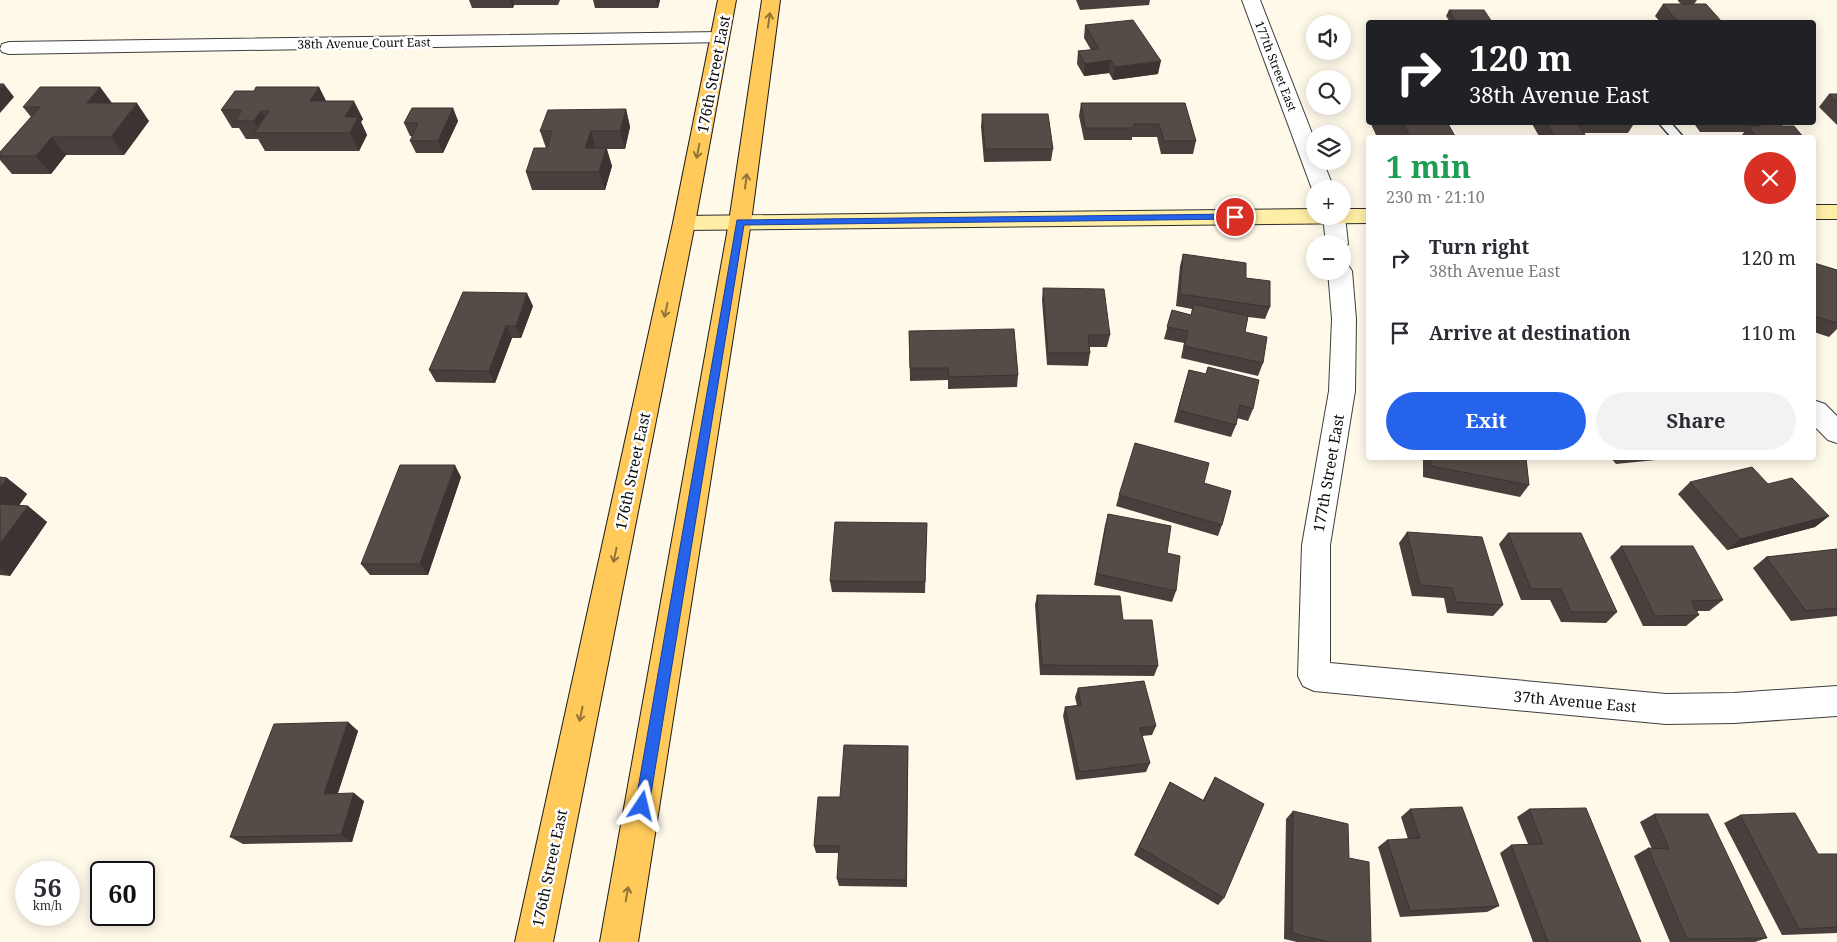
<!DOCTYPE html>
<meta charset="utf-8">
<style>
body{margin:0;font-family:"Noto Serif",serif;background:#f2f2f3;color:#2b2b33;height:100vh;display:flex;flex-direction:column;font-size:19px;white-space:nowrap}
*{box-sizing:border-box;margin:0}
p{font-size:16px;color:#7c7c81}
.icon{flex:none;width:28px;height:28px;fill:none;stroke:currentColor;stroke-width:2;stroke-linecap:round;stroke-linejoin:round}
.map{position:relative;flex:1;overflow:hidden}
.side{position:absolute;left:1366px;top:135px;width:450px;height:325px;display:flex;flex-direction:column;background:#fff;border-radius:5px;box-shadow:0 2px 12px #0003}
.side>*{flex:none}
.banner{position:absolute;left:1366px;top:20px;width:450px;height:105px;border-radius:5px;box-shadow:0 2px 12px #0003;background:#202124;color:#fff;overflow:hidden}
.tools{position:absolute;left:1306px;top:15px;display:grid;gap:10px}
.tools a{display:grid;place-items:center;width:45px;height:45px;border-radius:50%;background:#fff;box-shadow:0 2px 12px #0003;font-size:25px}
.speed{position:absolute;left:15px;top:861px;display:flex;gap:10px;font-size:25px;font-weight:700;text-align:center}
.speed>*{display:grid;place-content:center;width:65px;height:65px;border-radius:50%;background:#fff;box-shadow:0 2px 12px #0003;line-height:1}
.speed small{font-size:12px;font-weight:400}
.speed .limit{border:2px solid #111;border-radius:8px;background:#fff;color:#111}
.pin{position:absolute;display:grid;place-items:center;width:42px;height:42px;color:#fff;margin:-21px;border:2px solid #fff;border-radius:50%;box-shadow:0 1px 5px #0007}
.me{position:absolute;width:55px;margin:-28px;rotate:10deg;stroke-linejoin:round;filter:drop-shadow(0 0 4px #0008)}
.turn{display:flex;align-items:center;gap:18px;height:105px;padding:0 20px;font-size:22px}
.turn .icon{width:65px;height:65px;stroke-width:2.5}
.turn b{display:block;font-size:35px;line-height:42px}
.round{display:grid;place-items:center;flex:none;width:52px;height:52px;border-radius:26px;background:#f2f2f3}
.summary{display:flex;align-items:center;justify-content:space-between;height:85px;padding:0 20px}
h1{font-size:30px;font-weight:700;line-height:38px;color:#1e9e55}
.cta{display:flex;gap:10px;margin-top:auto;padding:10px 20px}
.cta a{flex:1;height:58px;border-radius:30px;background:#2563eb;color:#fff;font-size:20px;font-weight:700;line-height:58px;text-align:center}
.cta a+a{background:#f2f2f3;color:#2b2b33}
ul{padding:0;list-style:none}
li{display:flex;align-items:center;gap:15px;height:75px;padding:0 20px}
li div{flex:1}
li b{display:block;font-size:19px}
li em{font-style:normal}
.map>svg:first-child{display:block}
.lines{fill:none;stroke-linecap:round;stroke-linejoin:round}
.lane-casing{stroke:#3e3e3e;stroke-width:3}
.street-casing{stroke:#3e3e3e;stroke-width:2}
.secondary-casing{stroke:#2d2d2d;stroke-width:2}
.primary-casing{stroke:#1c1c1c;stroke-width:2}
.lane{fill:#fff;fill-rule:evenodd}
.street{fill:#fff;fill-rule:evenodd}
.secondary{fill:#ffeea5;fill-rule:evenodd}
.primary{fill:#ffca5a;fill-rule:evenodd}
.wall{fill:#49403d}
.shaded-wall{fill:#3c3432}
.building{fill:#554b47;stroke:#3c3432}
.oneway{stroke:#917436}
.route{fill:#2563eb;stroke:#184099}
.labels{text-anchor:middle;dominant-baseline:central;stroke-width:5;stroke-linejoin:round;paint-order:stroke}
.far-street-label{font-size:12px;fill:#0b0b0b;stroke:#fff}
.street-label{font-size:15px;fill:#0b0b0b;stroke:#fff}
</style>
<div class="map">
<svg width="1837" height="942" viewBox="0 0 1837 942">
<rect width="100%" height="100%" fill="#fff9ea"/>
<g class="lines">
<g class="lane-casing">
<path id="lane" d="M1658,122h12l14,16h-12z"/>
</g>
<g class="street-casing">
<path id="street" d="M1242,0h18l55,141v20h8l11,28h-19v4l-3,-4z
M720,32l7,2 2,4 -2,4 -718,12 -7,-2 -2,-3 2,-5 7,-2z
M1342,212l3,4 3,28 -6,6v-6h-16l-3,-28h19z
M1342,264l6,1 4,6 4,48 -1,72 -25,154v118l336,31 68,-1 103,-7v30l-103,7 -68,1 -352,-33 -11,-5 -5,-10 4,-131 27,-154 3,-72 -4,-48h14z
M1816,401l9,3 12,12v27l-9,-3 -14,-14v-24z"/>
</g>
<g class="secondary-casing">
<path id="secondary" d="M1814,205h23v14h-23z
M1315,209v7h27v-7h27v14l-685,7 -8,-2 -3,-5 3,-5 8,-2z"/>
</g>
<g class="primary-casing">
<path id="primary" d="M718,0h18l-41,223 -142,719h-38l158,-719z
M762,0h18l-29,222 -113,720h-38l129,-720z"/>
</g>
<use href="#lane" class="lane"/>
<use href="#street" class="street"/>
<use href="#secondary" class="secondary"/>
<use href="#primary" class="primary"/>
</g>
<path class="wall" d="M469,0h91l-2,5h-44l-1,3h-41z
M593,0h67l-2,8h-63z
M1076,0h74l-1,5 -69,5z
M1678,0h19l-3,4 28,18h-62l-5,-6 8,-12h18l-3,-3z
M1449,10l43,12h-42l-4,-6z
M1085,25l73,49 -45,6 -4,-7 -25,3 -7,-12 1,-13 13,-1 -7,-12z
M100,87l12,16 37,18 -25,34h-58l-15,19h-39l-12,-14v-8l31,-35 -8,-10z
M319,87l7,14 37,18 -2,3 6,13 -8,16h-94l-7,-12h-12l-7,-11h-7l-11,-18 33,-19z
M1829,94h8v31l-18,-18z
M1081,103h104l11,38 -3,13h-32l-4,-17h-25v3h-48l-5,-24z
M453,108l5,13 -15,32h-27l-6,-12 2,-5h-2l-6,-13z
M626,109l4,18 -5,22h-18l5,17 -7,24h-73l-6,-18 20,-24 -6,-17z
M982,114l71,35 -2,12 -67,1 -3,-35z
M1370,122h77l9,16h-57l-1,-3h-22z
M1531,122h104l-7,11h-44l3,5h-47z
M1693,122h87l2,4 22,12h-64l4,-6h-44z
M1183,254l63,24 24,29 -5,12 -17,-2 -3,15 18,31 -5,13 -77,-18 3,-15 -20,-4 8,-29 19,5 1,-6 -16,-3 4,-40z
M1814,263l23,7v59l-8,8 -15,-5z
M1043,288l67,47 -3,12h-18l1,6 -2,13 -41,-1 -5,-65z
M533,306l-12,32h-9l-17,45 -59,-1 -7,-12z
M909,331l109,44 -1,12 -69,2v-9l-38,1z
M1208,367l45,42 -5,12 -11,-3 -1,7 -5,12 -57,-15 15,-52 17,4z
M1423,458h103l3,27 -9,12 -97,-20z
M1611,458h65l-60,6z
M0,477l7,1 20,16 -8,11 9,1 19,16 -37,54 -10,-1z
M461,477l-33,98h-58l-9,-11z
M1690,482l78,2 61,32 -14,11 -88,23 -49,-56z
M1204,483l18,42 -4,11 -102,-30 3,-11z
M1108,514l59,39 9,38 -4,11 -78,-17 11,-60z
M927,523l-2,70 -93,-1 -2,-11z
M1407,532l96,73 -10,11 -46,-3 -3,-15 -32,-2 -13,-53z
M1508,533l109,79 -11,11 -45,-1 -11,-22h-29l-22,-56z
M1621,546l102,54 -14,11h-12l2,4 -13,11h-43l-33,-69z
M1837,549v67l-46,5 -38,-53 13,-11z
M1037,595l86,25 35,46 -4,10 -114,-1 -5,-70z
M1078,688l78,38 -4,9 -10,1 8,27 -4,9 -70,8 -13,-64 2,-9 12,-1 -2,-9z
M348,722l10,9 -20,62 26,8 -12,41 -109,2 -13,-7z
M908,754l-1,133 -68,-1 -2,-7 2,-26h-23l-2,-7 26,-49z
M1215,777l9,121 -6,7 -84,-50 36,-73 33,18 7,-14z
M1410,809l89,97 -12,6 -87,5 -22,-70 9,-7 21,-1 -7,-22z
M1529,809l112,133h-108l-33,-89 11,-8 17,-1 -11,-27z
M1293,811l56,47 22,84h-74l-13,-3 2,-120z
M1654,814l113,124 -12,4h-85l-36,-86 14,-8 4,1 -12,-27z
M1740,815l78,39h19v79l-55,2 -58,-112z"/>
<path class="shaded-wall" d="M510,0h3l1,5 -1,3z
M656,0h4l-2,8z
M1111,60l-2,13 -25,3 1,-12z
M1161,61l-3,13 -45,6 2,-13z
M4,84l10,13 -14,16v-24z
M100,87l13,18 -26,-2z
M319,87l9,18 -18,-4z
M354,101l9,18 -2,3 6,13 -8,16 -9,-18 -5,-16z
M137,103l12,18 -25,34 -13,-18z
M453,108l5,13 -15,32 -5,-12z
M626,109l4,18 -5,22 -5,-18z
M261,111l10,18 -9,4 -8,-12z
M591,131l5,18 -11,-1z
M52,137l14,18 -15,19 -15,-18z
M606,148l6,18 -7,24 -6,-18z
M527,293l6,13 -12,32 -5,-12z
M506,326l6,12 -17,45 -6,-12z
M455,465l6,12 -33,98 -8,-11z
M7,478l20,16 -18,26 -9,-8v-24z
M28,506l19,16 -37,54 -10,-7v-25z
M1829,516l-14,11 -88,23 13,-11z
M348,722l10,9 -23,71 -11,-8z
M354,793l10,8 -12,41 -11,-7z"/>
<path class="building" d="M1663,4h43l16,18h-44z
M1449,10h35l8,12h-36z
M1133,20l28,41 -46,6 -4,-7 -26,4 -7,-13 21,-2 -14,-24z
M0,84h4l-4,5z
M40,87h60l-13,16h50l-26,34h-59l-16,19h-36v-4l40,-45h-17z
M256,87h63l-9,14h44l-9,16h13l-8,16h-96l15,-22h-8l-7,10h-19l7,-11h-21l14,-19h19z
M1829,94h8v8z
M1081,103h104l11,38h-32l-5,-17h-25v4h-49z
M412,108h41l-15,33h-28l8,-18h-14z
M626,109l-6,22h-29l-6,17h21l-7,24h-73l8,-24h13l5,-17h-12l8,-21z
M982,114h66l5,35h-68z
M1403,122h44l9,16h-46z
M1546,122h31l10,16h-32z
M1757,122h23l2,4h12l10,12h-47l-9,-12h12z
M1183,254l63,9v15l24,3v26l-90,-13z
M1814,263l23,7v53l-23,-7z
M1043,288l61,1 6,46h-22l2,18h-42z
M463,292l64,1 -11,33h-10l-17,45 -60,-1z
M1194,304l54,12 -3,16 22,5 -4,26 -79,-17 4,-15 -21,-4 5,-17 19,5z
M1014,329l4,46 -69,2 -1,-9h-38l-1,-37z
M1208,367l51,13 -6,29 -13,-4 -4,20 -58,-15 11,-40 17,4z
M1135,443l74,20 -5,20 27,8 -9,34 -103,-30z
M1431,458h95l3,27 -98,-19z
M400,465h55l-35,99h-59z
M1752,467l16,17 24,-6 37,38 -89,23 -50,-57z
M0,477l7,1 -7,10z
M0,504l28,2 -28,38z
M1108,514l63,12 -4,27 13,3 -4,35 -79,-17z
M835,522l92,1 -2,59 -95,-1z
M1407,532l75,5 21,68 -47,-3 -4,-14 -32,-3z
M1508,533h73l36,79h-46l-10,-23h-30z
M1621,546h72l30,54 -32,1 8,14 -44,1z
M1837,549v59l-31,3 -40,-54z
M1037,595l83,1 3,24h29l6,46 -116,-1z
M1144,681l12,45 -16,2 10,35 -71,9 -14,-65 16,-2 -3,-17z
M348,722l-24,72 30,-1 -13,42 -111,2 44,-113z
M844,745l64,1 -2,134 -69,-1 2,-33h-25l4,-49h22z
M1215,777l49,27 -40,94 -85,-51 31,-65 34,19z
M1462,807l37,99 -89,5 -23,-71 33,-2 -10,-29z
M1586,808l55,134h-93l-37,-97 32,-1 -14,-35z
M1293,811l55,13 1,34 20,4 2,80h-41l-38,-9z
M1795,813l23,41h19v73l-38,2 -59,-114z
M1654,814h54l59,124 -80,1 -39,-91 21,1z"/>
<defs><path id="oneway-shaft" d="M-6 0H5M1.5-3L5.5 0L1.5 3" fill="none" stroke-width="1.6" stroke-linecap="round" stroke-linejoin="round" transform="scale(1.25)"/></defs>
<g class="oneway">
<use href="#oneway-shaft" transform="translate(769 20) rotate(-82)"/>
<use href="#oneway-shaft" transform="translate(698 151) rotate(101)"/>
<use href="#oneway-shaft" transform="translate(746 181) rotate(-82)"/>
<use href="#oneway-shaft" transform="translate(666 310) rotate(102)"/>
<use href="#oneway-shaft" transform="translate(615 555) rotate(102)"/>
<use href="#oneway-shaft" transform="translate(581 714) rotate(102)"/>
<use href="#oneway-shaft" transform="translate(627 894) rotate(-80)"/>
</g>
<path class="route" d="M1235,214l5,3 -2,2 -494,6 -95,581 -2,5 -5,2 -5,-2 -2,-5 102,-586z"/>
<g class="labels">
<g class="far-street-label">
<text transform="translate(364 43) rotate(-1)">38th Avenue Court East</text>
<text transform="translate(1276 66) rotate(69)">177th Street East</text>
</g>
<g class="street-label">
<text transform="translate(713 74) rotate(-79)">176th Street East</text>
<text transform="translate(632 471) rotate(-78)">176th Street East</text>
<text transform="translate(1328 473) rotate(-80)">177th Street East</text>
<text transform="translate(1575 701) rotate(5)">37th Avenue East</text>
<text transform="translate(549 868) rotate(-78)">176th Street East</text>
</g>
</g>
</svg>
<div class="tools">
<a><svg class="icon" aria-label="sound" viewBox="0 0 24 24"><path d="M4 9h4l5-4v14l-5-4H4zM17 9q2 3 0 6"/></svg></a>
<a><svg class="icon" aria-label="search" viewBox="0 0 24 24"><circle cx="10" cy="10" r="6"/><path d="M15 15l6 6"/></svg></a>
<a><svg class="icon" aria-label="layers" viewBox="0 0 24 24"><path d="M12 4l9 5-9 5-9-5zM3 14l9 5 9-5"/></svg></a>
<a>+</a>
<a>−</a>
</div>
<div class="speed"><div>56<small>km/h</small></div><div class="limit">60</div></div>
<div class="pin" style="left:1235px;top:217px;background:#d93025"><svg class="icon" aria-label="arrive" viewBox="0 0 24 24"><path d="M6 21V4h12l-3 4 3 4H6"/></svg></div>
<svg class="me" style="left:642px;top:806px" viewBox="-20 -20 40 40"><path d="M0-17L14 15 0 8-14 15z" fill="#2563eb" stroke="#fff" stroke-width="4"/></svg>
<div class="banner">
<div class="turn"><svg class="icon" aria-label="right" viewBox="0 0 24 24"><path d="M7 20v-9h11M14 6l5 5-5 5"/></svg><div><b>120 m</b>38th Avenue East</div></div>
</div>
<section class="side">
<div class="summary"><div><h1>1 min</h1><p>230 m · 21:10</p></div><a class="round" style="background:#d93025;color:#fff"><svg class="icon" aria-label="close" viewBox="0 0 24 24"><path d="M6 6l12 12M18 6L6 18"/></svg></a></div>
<ul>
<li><svg class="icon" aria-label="right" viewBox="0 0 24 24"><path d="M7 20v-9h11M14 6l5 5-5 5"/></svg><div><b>Turn right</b><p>38th Avenue East</p></div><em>120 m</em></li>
<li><svg class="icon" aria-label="arrive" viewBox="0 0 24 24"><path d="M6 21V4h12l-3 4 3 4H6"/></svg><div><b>Arrive at destination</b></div><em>110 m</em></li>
</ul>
<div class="cta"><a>Exit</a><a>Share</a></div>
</section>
</div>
